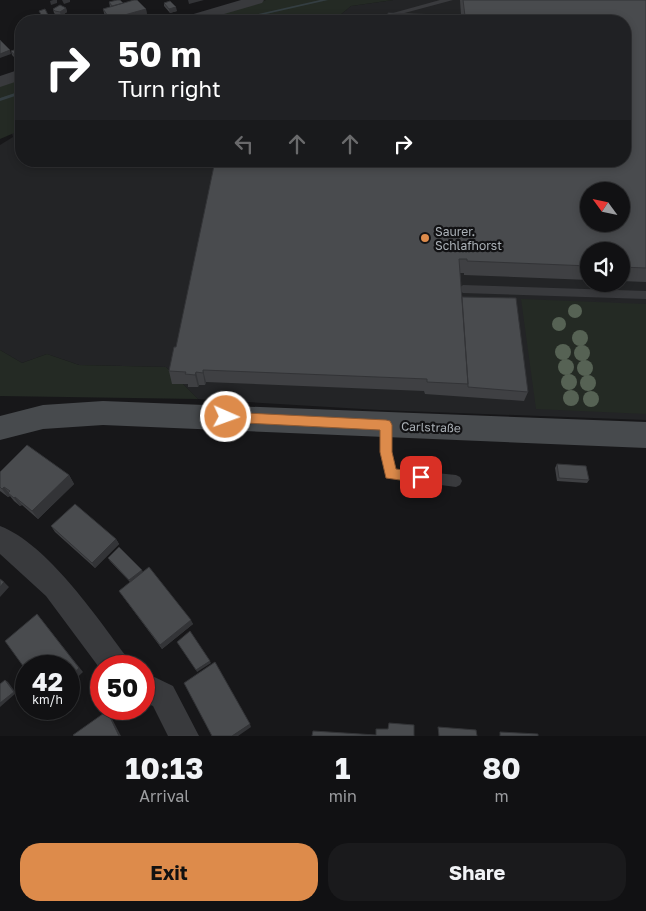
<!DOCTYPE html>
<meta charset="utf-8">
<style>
body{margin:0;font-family:"Golos Text",sans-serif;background:#1a1a1c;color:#f1f3f6;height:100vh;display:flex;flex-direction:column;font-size:19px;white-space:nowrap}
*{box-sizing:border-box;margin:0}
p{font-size:16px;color:#9c9da0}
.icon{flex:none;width:28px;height:28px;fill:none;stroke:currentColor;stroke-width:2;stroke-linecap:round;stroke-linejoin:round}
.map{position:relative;height:736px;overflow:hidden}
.drawer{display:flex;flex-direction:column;background:#111113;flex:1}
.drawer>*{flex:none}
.top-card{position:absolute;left:15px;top:15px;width:616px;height:152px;border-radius:20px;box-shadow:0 2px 8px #0003,0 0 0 1px #303133;background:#202124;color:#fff;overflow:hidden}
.needle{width:32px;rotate:303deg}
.fabs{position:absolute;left:580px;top:182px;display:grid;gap:10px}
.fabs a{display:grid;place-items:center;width:50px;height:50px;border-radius:50%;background:#111113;box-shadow:0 2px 8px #0003,0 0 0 1px #303133;font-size:25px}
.speed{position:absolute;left:15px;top:655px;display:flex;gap:10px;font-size:25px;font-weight:700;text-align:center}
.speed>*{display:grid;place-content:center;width:65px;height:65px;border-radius:50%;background:#111113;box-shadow:0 2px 8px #0003,0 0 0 1px #303133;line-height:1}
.speed small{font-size:12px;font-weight:400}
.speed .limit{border:8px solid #d22;background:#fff;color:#111}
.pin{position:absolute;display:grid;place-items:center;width:42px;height:42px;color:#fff;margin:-21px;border-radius:10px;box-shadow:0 2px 8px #0006}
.me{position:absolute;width:55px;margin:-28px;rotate:92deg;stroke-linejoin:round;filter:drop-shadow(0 0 4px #0008)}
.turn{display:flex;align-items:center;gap:18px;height:105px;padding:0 20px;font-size:22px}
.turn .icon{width:65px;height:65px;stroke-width:2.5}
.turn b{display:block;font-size:35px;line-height:42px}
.lanes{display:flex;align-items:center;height:48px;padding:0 20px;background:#0003;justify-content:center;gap:25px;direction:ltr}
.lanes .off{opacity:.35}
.eta{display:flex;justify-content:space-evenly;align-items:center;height:85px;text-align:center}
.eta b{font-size:30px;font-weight:700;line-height:35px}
.action{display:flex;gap:10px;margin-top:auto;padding:10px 20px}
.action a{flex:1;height:58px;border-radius:20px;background:#dd8b4b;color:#111;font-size:20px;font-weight:700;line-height:58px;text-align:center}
.action a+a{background:#1a1a1c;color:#f1f3f6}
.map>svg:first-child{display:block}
.built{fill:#232426;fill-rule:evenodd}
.green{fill:#242a24}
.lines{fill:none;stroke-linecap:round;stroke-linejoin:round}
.stream{fill:#343e42;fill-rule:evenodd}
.lane{fill:#393a3d;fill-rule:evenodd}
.street{fill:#393a3d;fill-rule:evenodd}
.secondary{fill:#474a4d;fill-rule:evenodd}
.tree{fill:#566254}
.wall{fill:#3f4043}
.shaded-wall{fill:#333437}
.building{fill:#494b4e;stroke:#333437;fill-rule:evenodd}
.route{fill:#dd8b4b;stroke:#905a31}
.poi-dot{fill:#dd8b4b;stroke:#121214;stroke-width:2}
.labels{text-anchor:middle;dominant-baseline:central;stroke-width:4.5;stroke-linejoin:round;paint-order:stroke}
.poi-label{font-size:12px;fill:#abb1b7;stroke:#121214;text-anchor:start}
.street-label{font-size:12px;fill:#abb1b7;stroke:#121214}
</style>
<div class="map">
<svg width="646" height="736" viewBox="0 0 646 736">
<rect width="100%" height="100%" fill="#171719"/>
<path class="built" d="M393,0h253v420l-267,-10 -181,-11 -32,-32 -87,-2 -32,-11 -25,9 -22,-13v-205l13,-8 -1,-4 9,-3v31h604v-140h-292l18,-15zM589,191h32v33h-32zM589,251h32v33h-32z"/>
<path class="green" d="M266,0h127l-42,6 -18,15h-138z
M21,77v53l-21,9v-54z
M521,299l125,5v110l-110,-5z
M0,350l22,13 25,-9 32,11 87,2 32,32 -198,-3z"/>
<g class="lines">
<path class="stream" d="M320,0h8l-93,21h-7z
M21,91v3l-21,7v-3z"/>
<path class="lane" d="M440,0h13l-56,15 -4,-2z
M463,285l183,6v8l-183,-6 -5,-4z
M386,420l4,1 2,4v27l4,17 60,6 4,2 2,4 -2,4 -4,2 -69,-9 -7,-26v-27l2,-4z"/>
<path class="street" d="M241,0h23l-2,3 -62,18h-23l3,-3z
M21,69v11l-21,7v-11z
M0,526c47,18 96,90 126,130l4,10h-29v4l-55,-74 -46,-42z
M144,672l29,14 26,50h-31l-15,-30 -9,-4z"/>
<path class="secondary" d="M103,401l543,21v26l-543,-23 -60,4 -43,11v-24l43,-11z"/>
</g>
<g class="tree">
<circle cx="575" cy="311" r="7"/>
<circle cx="559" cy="324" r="7"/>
<circle cx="580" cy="338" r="8"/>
<circle cx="563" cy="352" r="8"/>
<circle cx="582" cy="353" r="8"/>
<circle cx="566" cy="367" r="8"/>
<circle cx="585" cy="368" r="8"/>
<circle cx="569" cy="382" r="8"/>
<circle cx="588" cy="383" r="8"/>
<circle cx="571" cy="398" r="8"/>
<circle cx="591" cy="399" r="8"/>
</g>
<path class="wall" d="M460,0h186v282l-25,-1v-30h-32v29l-125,-5v-2h-4l2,24 66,95 -4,9 -99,-7 -1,-3 -218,-9 -1,3h-6l-1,2h-10v-3h-16l-3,-13 7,-24 211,-327 74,-5z
M109,2l14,1 23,6 1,7 -17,5h-22l-3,-4 -2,-8 7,-2z
M164,3l13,8 -7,2 -6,-7z
M66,8l1,4 -6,4 -5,-1 -2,-2 -1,-4z
M11,51l10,3 -3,7 -6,-6z
M557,464l32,16 -2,3 -30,-2 -2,-13z
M0,472l69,3 5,9 -36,35 -16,-14 -2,1 -6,-5 -4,-5 -2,1 -8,-6z
M51,526l65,13 3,5 -24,24 -40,-36z
M108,558l35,14 50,52 -31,25 -43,-58 11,-9 -20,-21z"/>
<path class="shaded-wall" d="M53,0h4v3l-6,2 -1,-4z
M62,0h8v2l-6,2z
M188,0h16l-15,4z
M176,7l1,4 -7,2 -1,-4z
M66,8l1,4 -6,4 -1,-4z
M146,9l1,7 -17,5h-20v-2z
M48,15l1,3 -5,2 -2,-4z
M10,50l1,4 -11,4v-4z
M21,56v4l-3,1 -2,-4z
M203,370l3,12 -1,3 -2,-12z
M196,372l3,13 -1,2 -3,-12z
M69,475l5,9 -36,35 -6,-8z
M4,487l6,7 -2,-1 2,3 -2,1 -6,-8z
M15,497l7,8 -2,1 -6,-8z
M116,539l3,5 -24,24 -3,-5z
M142,570l1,2 -12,10 -2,-2z
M4,582l5,5 -9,10v-10z
M37,614l46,58 -14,13v-8z
M191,620l2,4 -31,25 -2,-4z
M210,661l1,2 -14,9 -1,-2z
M5,680l3,2 8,11 -16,14v-4z
M107,711l3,4 11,21h-2z
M250,724l1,3 -13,9h-6z"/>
<path class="building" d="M117,0h3l3,3 -11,3 -3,-4z
M134,0h3l9,9 -36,10 -7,-10z
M463,0h183v268l-25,-1v-16h-32v15l-122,-5v-2h-8l9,125 -41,-2v-3l-224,-9v3l-7,-1 -1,3 -10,-1 1,-2 -17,-1 5,-24h2l39,-186h410v-140h-303l1,-3 65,2v-7l77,3zM589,191h32v33h-32z
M170,1l6,6 -7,2 -5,-6z
M60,5l6,3 -6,4 -5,-1 -2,-2z
M45,9l3,6 -6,1 -3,-5z
M0,40l10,10 -10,4z
M17,49l4,5v2l-5,1 -5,-6z
M462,297l54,1 12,94 -60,-5v-3z
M27,445l42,30 -37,36 -17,-14 -1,1 -6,-5 2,-2 -6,-4 -2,2 -2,-2v-15z
M557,464l29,2 3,14 -30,-2z
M75,504l41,35 -24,24 -41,-37z
M119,547l23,23 -13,10 -21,-22z
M149,567l42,53 -31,25 -41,-54z
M0,579l4,3 -4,5z
M37,614l42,54 -10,9v-11h-43v4l-21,-29z
M190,631l20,30 -14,9 -19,-28z
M215,662l35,62 -18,12h-20l-28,-53z
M5,680l9,12 -14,11v-19z
M107,711l12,25h-45l-1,-1z
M389,723l25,2v11h-102l1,-5 63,4v-6h12z
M438,727l38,3 1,6h-38z
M500,732l38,2v2h-38z"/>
<path class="route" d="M226,412l160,8 4,1 2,4v27l4,17 29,4 2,4 -2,4 -4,2 -35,-5 -6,-26v-22l-154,-8 -4,-2 -2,-3 2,-4z"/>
<circle class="poi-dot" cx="425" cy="238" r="5"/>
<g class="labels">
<g class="poi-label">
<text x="435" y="231">Saurer.<tspan x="435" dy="14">Schlafhorst</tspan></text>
</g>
<g class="street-label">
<text transform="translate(431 427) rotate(2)">Carlstraße</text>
</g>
</g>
</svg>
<div class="fabs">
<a><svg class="needle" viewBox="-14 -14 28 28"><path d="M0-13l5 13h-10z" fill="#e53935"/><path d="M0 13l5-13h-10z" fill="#9c9da0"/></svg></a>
<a><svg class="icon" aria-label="sound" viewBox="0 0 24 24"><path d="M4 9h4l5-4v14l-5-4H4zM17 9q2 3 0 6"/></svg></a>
</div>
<div class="speed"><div>42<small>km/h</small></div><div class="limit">50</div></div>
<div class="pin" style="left:421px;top:477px;background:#d93025"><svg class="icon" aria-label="arrive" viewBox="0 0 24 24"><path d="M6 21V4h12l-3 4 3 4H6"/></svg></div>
<svg class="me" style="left:226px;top:417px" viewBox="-20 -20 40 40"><circle r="17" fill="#dd8b4b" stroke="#fff" stroke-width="3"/><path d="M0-11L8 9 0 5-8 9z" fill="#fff"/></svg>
<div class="top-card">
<div class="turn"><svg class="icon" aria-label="right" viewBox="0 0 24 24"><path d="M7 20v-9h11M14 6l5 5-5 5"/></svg><div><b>50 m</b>Turn right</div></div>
<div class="lanes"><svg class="icon off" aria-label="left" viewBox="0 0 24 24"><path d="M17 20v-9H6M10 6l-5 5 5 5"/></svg><svg class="icon off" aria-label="ahead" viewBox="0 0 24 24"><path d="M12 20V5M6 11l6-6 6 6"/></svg><svg class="icon off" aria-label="ahead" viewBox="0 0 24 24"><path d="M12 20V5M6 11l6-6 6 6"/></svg><svg class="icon" aria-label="right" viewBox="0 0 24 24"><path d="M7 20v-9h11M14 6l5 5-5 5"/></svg></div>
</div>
</div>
<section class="drawer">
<div class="eta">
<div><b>10:13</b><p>Arrival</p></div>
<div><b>1</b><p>min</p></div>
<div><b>80</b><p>m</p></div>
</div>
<div class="action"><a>Exit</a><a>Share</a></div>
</section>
